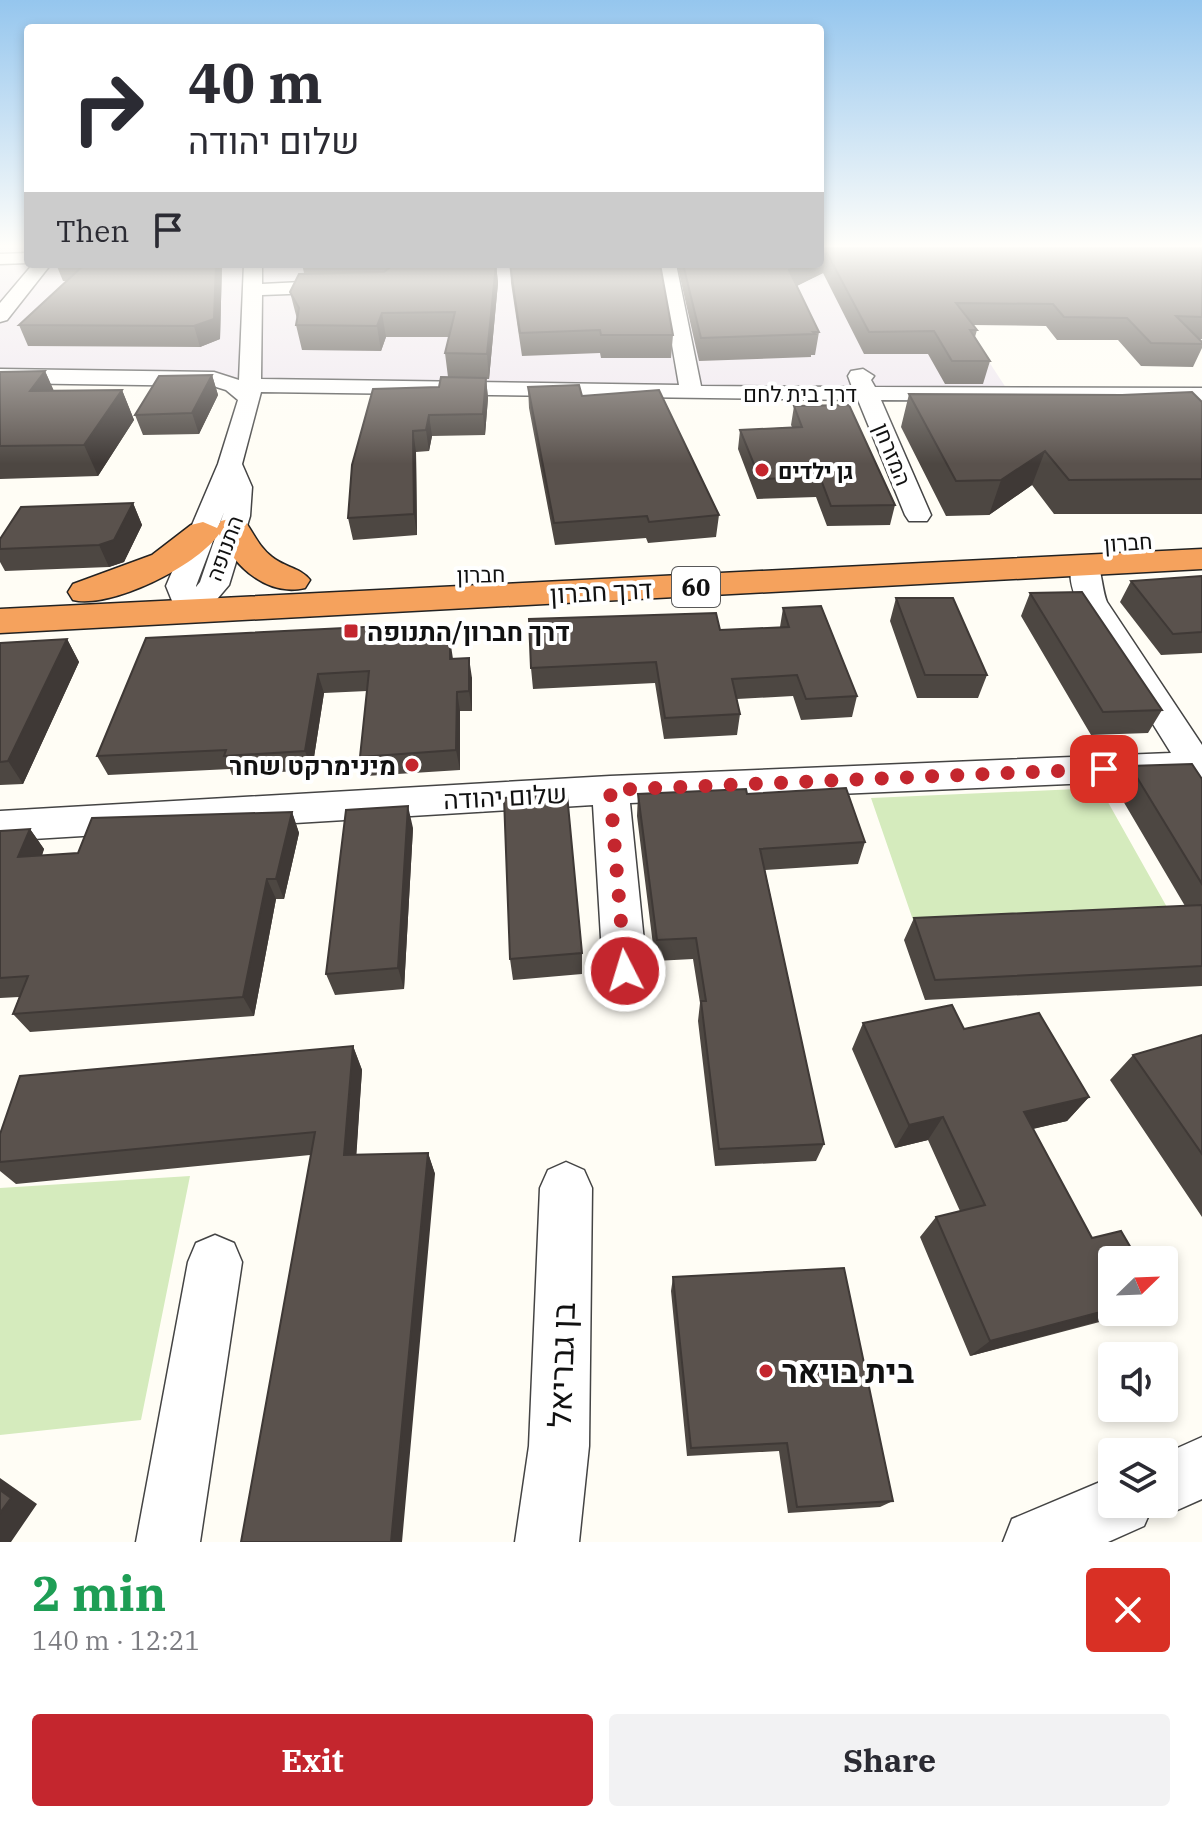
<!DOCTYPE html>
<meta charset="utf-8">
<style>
body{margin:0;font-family:"IBM Plex Serif",Heebo,serif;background:#f2f2f3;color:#2b2b33;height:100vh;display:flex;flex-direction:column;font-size:30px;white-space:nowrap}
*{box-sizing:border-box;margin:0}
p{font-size:26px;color:#7c7c81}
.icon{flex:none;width:44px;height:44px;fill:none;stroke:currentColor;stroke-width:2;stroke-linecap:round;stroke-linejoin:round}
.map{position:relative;height:1542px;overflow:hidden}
.panel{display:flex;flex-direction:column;background:#fff;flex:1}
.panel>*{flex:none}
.guide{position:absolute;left:24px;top:24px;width:800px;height:244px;border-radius:8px;box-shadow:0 4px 12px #0003;background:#fff;color:#2b2b33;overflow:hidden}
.needle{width:52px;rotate:67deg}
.buttons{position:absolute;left:1098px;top:1246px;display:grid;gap:16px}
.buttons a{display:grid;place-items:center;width:80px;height:80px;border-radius:8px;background:#fff;box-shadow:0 4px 12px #0003;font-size:40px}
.pin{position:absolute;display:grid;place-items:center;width:68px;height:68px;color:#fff;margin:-34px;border-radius:16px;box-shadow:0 4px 12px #0006}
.me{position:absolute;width:88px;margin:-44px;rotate:355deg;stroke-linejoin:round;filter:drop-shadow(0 0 6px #0008)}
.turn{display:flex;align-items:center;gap:28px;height:168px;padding:0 32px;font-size:36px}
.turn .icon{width:104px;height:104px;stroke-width:2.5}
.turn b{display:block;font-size:56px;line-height:68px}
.then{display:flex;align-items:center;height:76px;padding:0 32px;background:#0003;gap:16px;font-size:30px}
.round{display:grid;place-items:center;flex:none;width:84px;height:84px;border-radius:8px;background:#f2f2f3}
.overview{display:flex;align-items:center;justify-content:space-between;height:136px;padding:0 32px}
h1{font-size:48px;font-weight:800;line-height:60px;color:#1e9e55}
.cta{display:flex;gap:16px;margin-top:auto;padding:16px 32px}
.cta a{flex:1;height:92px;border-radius:8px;background:#c4262e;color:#fff;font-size:32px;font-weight:800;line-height:92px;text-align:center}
.cta a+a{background:#f2f2f3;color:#2b2b33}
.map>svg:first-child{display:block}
.industrial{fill:#eee6ef}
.green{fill:#d5ebbd}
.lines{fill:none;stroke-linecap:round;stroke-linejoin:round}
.minor-casing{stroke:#444;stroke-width:3}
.highway-casing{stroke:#222;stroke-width:3}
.minor{fill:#fff;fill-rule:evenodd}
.highway{fill:#f5a25d;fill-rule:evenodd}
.wall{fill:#4d4742}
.shaded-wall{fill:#3f3936}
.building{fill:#5a524d;stroke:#3f3936;stroke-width:2}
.route{stroke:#c4262e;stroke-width:14;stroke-dasharray:0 25.2}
.poi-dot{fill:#c4262e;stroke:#fff;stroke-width:3}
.labels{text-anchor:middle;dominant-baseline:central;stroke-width:8;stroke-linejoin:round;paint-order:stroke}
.far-street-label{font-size:22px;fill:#111;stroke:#fff}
.far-poi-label{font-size:22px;font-weight:bold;fill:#111;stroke:#fff;text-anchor:start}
.shield{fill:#fff;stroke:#585858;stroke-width:2}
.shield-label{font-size:24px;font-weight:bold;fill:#111}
.street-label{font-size:26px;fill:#111;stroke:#fff}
.poi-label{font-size:26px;font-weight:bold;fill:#111;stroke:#fff;text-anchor:start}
.near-street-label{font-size:32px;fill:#111;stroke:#fff}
.near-poi-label{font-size:32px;font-weight:bold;fill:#111;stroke:#fff;text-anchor:start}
</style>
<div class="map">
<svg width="1202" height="1542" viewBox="0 0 1202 1542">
<rect width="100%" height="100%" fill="#fffdf5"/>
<path class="industrial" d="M0,248h28v16h792v-16h367l-250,34 71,109 -322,-2 -686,-13z"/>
<path class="green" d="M1100,788l68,121 -255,11 -42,-122z
M190,1176l-49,244 -141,15v-247z"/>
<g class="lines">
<g class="minor-casing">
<path id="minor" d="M28,253v10l-28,1v-10z
M33,264h18l-44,56 -7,2v-19z
M244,264h18v20l80,-4 9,6 -9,6 -80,3 -1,84 418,6 -21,-121h18l25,122 151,1 -4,-11 3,-5 12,-2 11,7 -3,4 4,7 327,1v14l-321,-2 50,115 -4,6h-18l-4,-6 -47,-115 -597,-8 -19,72 10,23 -2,29 -21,69 -28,33 -11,2 -11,-2 -13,-32 52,-122 20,-64 -12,-10 -13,-4 -213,-3v-14l214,3 25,8zM224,512l-24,70 -4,5v-1z
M1086,556l10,3c5,7 6,31 11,43l95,143v42l-13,-4 -3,-4 -556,24 17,168 -7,13 -15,6 -15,-6 -7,-13 -10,-166 -593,36v-30l610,-35 561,-23 -94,-151c-5,-15 -11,-29 -1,-43z
M566,1162l18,8 8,18 -3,258 -10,96h-64l14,-96 11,-258 8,-18z
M215,1235l19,8 8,19 -42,280h-64l52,-280 8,-19z
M1202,1437v62l-38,17 -13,-6 -7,16 -36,16h-105l9,-23 100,-42v27h52v-50z"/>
</g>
<g class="highway-casing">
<path id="highway" d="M233,518l12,3c9,13 14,26 27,36 12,10 29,11 38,23l-5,8c-38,9 -71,-22 -86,-54 -22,32 -108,75 -146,66l-5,-8 5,-8 79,-29 39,-30 12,-3 14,6 4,-7z
M1202,549v20l-1202,64v-24z"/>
</g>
<use href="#minor" class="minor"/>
<use href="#highway" class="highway"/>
</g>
<path class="wall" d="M820,248h382v91h-3l3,3v6l-9,19 -52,-1 -23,-26h-61l-11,-14 -73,-1 4,5 -2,7 15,24 -7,23h-38l-17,-30h-64l-41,-81 -26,13 22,46 -4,23h-4v2l-112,4 -22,-97h143z
M56,264h166l-2,75 -20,8 -172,-1 -9,-21 47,-44h-3z
M302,264h194l2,19 -9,96h-3l2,19 -3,37 -53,1 -3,15 -13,1 1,83 -64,5 -5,-22 91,-131 9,-10 -3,-24 4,-16h-63l-5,14 -79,-1 -6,-25 1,-6 -7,-27 14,-19z
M510,264l163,71 -2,23h-70l-1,-5 -78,3 -11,-73z
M45,371l9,20 68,-1 12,30 -36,56 -98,3v-107z
M212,375l6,20 -19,39 -56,1 -8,-20z
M528,387l54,9 137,119 -3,22 -68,6 -2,-5 -91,7 -26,-137z
M909,394l293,8v112h-148l-22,-29 -43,30 -43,1 -45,-89z
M794,406l101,99 -5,20 -63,1 -11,-29 -59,2 -19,-50 2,-19 52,-3 -1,-2z
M133,503l9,22 -18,37 -15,5 -104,4 -5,-9v-23z
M1202,576v77l-41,2 -41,-53 11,-21z
M1030,593l132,117 -14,23 -57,2 -70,-119z
M896,598l91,77 -9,23h-61l-27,-77z
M783,608l74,88 -5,21 -51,3 -8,-24 -56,3 3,15 -3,21 -73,4 -9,-56 -122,6 -2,-21 189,-38 60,-3z
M424,624l3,16 26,19 19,19v33h-12v59l-94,6 -6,-19 7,-66 -43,2 -12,77 -80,5 -2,-6 -122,6 -11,-19z
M67,639l12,23 -56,122 -23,1v-142z
M1130,766l72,13v207l-277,14 -21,-60 10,-22 271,-12 -69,-117z
M638,794h109l118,48 -7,22 -93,6 59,274 -8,17 -101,5 -17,-145 2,-18 -7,-44 -38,2 -18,-145z
M292,812l7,21 -15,66h-8l-22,117 -224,16 -17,-18 6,-17 -19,1v-167l30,-2 14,20 -2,7 36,-3z
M413,828l-9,161 -69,6 -9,-21z
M582,953v21l-69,6 -3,-21z
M863,1023l101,6 125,68 -22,24 -34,8 97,185 -160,42 -50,-119 16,-20 24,-6 -32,-71 -33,8 -43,-99z
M1202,1035v182l-92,-137 23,-25z
M353,1046l9,24 -6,85 72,-2 7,21 -125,-19 -294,29 -16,-13v-37z
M673,1277l220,224 -13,6 -92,6 -9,-62 -92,5 -16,-165z"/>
<path class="shaded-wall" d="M827,253l-4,20 -37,18 3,-21 13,-6h18v-8z
M216,264h6l-2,75 -20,8 -6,-21z
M496,264l2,19 -9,96 -2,-25z
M382,313l4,24 -5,14 -4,-25z
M45,371l13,30 -28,-10z
M212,375l6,20 -19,39 -7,-21z
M486,378l2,20 -3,37 -2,-21z
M122,390l12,30 -36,56 -14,-31z
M429,415l3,21 -3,15 -3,-21z
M413,431l3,21 1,83 -3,-21z
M1045,451l-13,34 -43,30 12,-35z
M133,503l9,22 -18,37 -15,5 -10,-22z
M67,639l12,23 -56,122 -15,-23z
M450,639l3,20v20l-3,-20z
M469,658l3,20v33l-3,-20z
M318,674l6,19 -12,77 -7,-19z
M457,692l3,19v59l-4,-20z
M408,806l5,22 -9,161 -6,-21z
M292,812l7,21 -15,66 -8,-20z
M30,829l14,20 -11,28 -15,-20z
M267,879l9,20 -22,117 -11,-19z
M353,1046l9,24 -7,106 -11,-21z
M1089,1097l-22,24 -62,14 19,-23z
M943,1117l-15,23 -33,8 14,-23z
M428,1153l7,21 -33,368h-11z
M1112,1309v3h21l-163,44 20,-15z
M0,1478l37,26 -26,38h-11z"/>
<path class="building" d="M820,248h382v69l-26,-1 26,26v2l-51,-1 -24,-25 -63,-1 -11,-13 -97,-1 21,27h-7l20,31h-38l-18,-30 -65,1 -42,-79 -7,3z
M85,264h131l-2,55 -20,7 -175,-1z
M394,264h102l-9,90 -42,-1 10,-41 -73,1 -5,13 -81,-1 3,-17 -9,-16 9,-18 85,-2z
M510,264h150l13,71h-72l-1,-5 -80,3z
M683,264h119l-13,6 30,62h-6l2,2 -114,4z
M45,371l-15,20 92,-1 -38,55 -84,1v-74z
M212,375l-20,38 -57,2 24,-39z
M441,377l45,1 -3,36 -54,1 -3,15 -13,1 1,83 -66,4 4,-53 21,-76 66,-2z
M579,385l3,11 77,-6 60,125 -70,7 -2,-6 -93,7 -26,-136z
M1192,392l10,10v77l-133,1 -24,-29 -44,29 -45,1 -47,-87 213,1z
M849,405l46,100 -64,1 -11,-29 -60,2 -20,-49 62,-3 -8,-21z
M133,503l-19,37 -15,5 -99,4v-10l21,-32z
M1202,576v56l-29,2 -42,-53z
M1082,592l80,118 -59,2 -73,-119z
M896,598h57l34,77h-62z
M821,606l36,90 -51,3 -9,-24 -65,4 8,35 -75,4 -9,-56 -125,6 -2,-49 187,-6 4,17 69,-3 -6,-19z
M424,624v17l26,-2v20l19,-1v33l-12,1 -1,58 -96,7 9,-86 -51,3 -13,77 -81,5 2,-6 -129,6 49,-118z
M67,639l-59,122 -8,1v-119z
M1192,764l10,15v105l-72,-118z
M846,788l19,54 -105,7 64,295 -105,5 -18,-148h5l-10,-63 -39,2 -19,-146 108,-5 1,5z
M567,794l15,159 -72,6 -6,-161z
M408,806l-10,162 -72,6 20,-164z
M292,812l-16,67h-9l-24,118 -230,17 15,-38 -28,2v-147l30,-2 -12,28 60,-4 14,-35z
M1202,905v61l-267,14 -21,-62z
M952,1005l12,24 75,-16 50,84 -65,15 68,126 29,-7 17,29h-26v49l-122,32 -54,-124 49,-12 -42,-88 -34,8 -46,-102z
M1202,1035v119l-69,-99z
M353,1046l-9,109 84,-2 -37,389h-150l74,-410 -315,30v-28l20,-58z
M844,1268l49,233 -96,6 -10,-64 -96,5 -18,-171z
M0,1490l11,8 -11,15z"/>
<linearGradient id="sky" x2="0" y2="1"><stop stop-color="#95c6ee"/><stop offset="0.53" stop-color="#fffefa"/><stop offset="1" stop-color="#fffefa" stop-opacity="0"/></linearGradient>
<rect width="1202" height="464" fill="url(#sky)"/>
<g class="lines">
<path class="route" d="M625,971l-15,-181 494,-21"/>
</g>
<g class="poi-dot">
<circle cx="762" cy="470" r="8"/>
<rect x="343" y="623" width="16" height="16" rx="4"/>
<circle cx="412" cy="765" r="8"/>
<circle cx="766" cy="1371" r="8"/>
</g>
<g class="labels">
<g class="far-street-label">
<text x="800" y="393">דרך בית לחם</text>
<text transform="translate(893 454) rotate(68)">המזרחן</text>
<text transform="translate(1128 542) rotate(-4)">חברון</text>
<text transform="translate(224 548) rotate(-70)">התנופה</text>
<text transform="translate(481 574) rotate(-1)">חברון</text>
</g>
<g class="far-poi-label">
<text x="778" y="470">גן ילדים</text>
</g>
<rect class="shield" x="672" y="567" width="48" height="40" rx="6"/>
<g class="shield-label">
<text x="696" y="587">60</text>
</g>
<g class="street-label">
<text transform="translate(601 591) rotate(-3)">דרך חברון</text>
<text transform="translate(505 796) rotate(-3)">שלום יהודה</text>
</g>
<g class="poi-label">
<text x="367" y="631">דרך חברון/התנופה</text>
<text x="396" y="765" text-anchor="end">מינימרקט שחר</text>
</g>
<g class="near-street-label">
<text transform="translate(561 1365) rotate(-88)">בן גבריאל</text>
</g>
<g class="near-poi-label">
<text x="782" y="1371">בית בויאר</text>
</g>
</g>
</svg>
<div class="buttons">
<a><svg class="needle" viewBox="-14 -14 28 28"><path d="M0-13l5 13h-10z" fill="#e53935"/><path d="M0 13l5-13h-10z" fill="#7c7c81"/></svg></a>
<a><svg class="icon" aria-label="sound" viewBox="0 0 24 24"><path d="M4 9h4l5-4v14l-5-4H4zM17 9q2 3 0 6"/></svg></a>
<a><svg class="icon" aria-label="layers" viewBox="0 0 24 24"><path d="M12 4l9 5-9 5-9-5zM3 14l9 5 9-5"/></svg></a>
</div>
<div class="pin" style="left:1104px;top:769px;background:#d93025"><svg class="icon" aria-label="arrive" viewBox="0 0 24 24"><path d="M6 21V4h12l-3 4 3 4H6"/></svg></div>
<svg class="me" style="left:625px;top:971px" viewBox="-20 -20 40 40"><circle r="17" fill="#c4262e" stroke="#fff" stroke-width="3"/><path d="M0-11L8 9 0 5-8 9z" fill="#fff"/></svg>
<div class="guide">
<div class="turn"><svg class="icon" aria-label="right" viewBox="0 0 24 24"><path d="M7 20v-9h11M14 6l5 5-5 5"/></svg><div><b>40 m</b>שלום יהודה</div></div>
<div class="then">Then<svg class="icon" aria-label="arrive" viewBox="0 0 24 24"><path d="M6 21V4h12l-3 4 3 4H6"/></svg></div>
</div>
</div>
<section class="panel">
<div class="overview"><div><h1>2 min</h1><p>140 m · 12:21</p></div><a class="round" style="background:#d93025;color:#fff"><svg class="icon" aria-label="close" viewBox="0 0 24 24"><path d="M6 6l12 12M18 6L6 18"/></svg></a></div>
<div class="cta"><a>Exit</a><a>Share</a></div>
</section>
